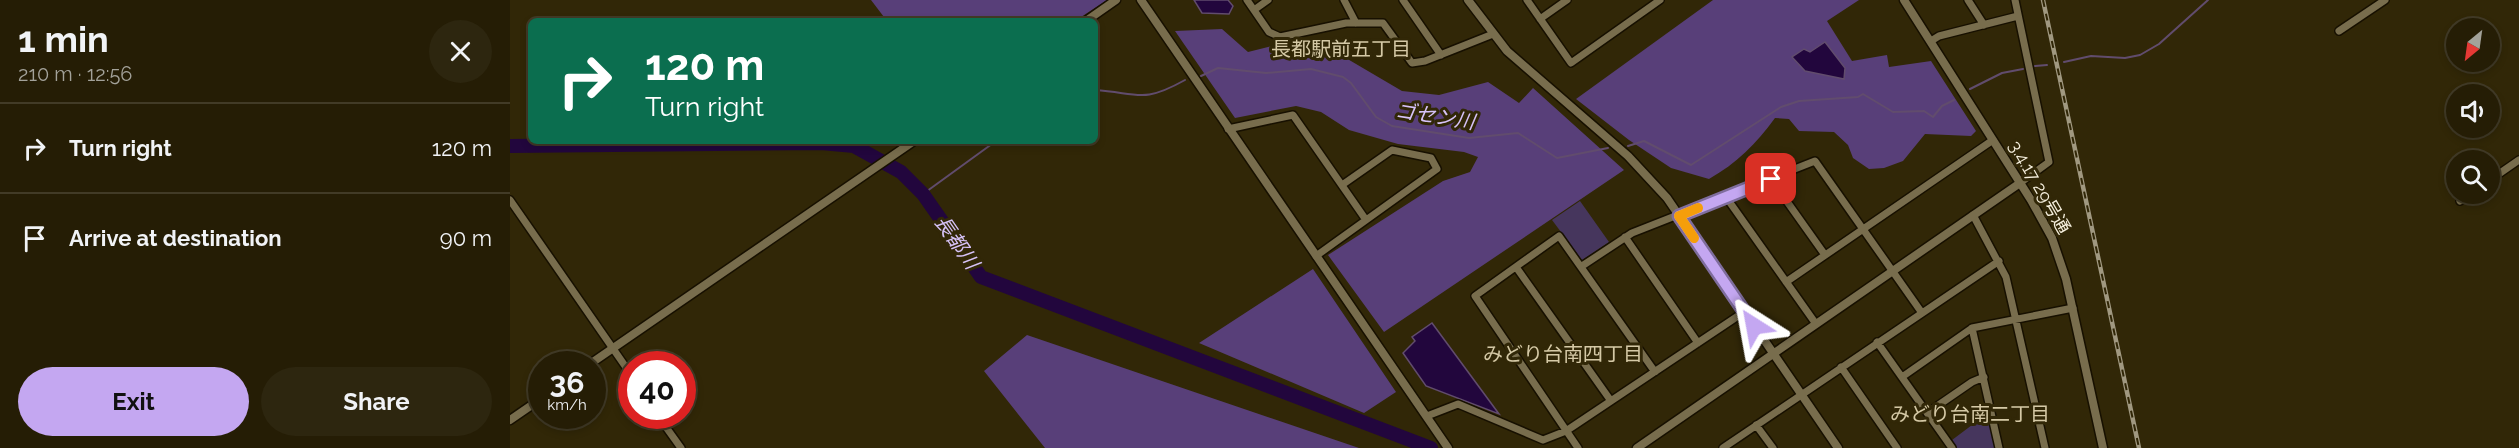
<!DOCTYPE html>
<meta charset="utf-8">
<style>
body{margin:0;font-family:Raleway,"Noto Sans JP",sans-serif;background:#2d260f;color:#f1f3f6;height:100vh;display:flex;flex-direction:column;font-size:22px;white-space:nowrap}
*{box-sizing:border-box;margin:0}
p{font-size:20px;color:#a3a29a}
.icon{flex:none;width:33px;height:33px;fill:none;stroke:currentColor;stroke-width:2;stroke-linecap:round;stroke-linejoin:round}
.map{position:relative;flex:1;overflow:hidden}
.details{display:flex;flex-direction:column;background:#251d05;width:510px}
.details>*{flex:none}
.banner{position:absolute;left:18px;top:18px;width:570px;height:126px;border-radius:9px;box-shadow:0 3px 9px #0003,0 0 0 2px #423b27;background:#0b6e4f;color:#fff;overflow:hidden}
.needle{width:39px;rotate:209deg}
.buttons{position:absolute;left:1936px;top:18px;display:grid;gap:12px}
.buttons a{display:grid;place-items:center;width:54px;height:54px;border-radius:50%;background:#251d05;box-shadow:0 3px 9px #0003,0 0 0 2px #423b27;font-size:30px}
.speed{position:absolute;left:18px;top:351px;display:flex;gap:12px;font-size:30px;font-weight:700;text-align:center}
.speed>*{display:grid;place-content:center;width:78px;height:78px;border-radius:50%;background:#251d05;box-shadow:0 3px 9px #0003,0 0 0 2px #423b27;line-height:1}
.speed small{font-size:15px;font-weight:400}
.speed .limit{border:9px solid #d22;background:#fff;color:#111}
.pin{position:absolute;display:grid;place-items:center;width:51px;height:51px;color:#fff;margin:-26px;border-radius:12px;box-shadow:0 3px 9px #0006}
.me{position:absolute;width:66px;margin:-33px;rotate:326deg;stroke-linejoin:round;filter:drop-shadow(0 0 4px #0008)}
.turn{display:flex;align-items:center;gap:21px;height:126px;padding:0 18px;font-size:27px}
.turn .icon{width:78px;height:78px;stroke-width:2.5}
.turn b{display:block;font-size:42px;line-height:51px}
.round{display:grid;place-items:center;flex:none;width:63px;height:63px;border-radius:32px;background:#2d260f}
.head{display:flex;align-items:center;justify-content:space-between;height:102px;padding:0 18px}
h1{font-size:36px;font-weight:700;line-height:45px}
.action{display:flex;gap:12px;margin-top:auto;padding:12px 18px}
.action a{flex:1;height:69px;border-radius:36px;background:#c4a7f1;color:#111;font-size:24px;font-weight:700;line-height:69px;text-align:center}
.action a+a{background:#2d260f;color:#f1f3f6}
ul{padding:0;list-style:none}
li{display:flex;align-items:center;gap:18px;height:90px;padding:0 18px;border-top:2px solid #423b27}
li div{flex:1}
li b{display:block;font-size:22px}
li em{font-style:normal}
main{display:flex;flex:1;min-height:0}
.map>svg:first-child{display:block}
.green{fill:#46365d}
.forest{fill:#583f79}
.water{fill:#22063d;stroke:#614c6d;stroke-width:1.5}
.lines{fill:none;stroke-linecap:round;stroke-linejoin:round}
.stream{stroke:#614c6d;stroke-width:2}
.river{stroke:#22063d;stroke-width:14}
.minor-casing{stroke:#171000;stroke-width:10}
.tertiary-casing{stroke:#171000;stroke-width:11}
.minor{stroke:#786d4d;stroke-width:7}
.tertiary{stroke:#786d4d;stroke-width:8}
.rail-casing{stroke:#a09880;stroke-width:4.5}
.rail{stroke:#312707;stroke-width:2;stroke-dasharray:7;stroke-linecap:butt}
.route-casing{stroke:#7f6d9d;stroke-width:15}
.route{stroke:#c4a7f1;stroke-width:10}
.slow{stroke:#f59e0b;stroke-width:10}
.labels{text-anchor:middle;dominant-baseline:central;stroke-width:6;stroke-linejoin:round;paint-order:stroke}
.street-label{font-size:18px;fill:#f5efdd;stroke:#312707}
.neighbourhood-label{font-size:20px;fill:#d5c9a6;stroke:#312707}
.water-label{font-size:20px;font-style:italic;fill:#d6c2f7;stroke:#312707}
</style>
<main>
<section class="details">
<div class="head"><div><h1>1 min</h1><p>210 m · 12:56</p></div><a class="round"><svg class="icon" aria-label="close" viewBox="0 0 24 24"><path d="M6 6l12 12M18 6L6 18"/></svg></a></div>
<ul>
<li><svg class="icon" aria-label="right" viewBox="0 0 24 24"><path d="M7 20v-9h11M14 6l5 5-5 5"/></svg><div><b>Turn right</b></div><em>120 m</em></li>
<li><svg class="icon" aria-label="arrive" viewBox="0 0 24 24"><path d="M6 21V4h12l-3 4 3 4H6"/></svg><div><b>Arrive at destination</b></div><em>90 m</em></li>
</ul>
<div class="action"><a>Exit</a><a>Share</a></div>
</section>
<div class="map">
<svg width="2009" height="448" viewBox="0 0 2009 448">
<rect width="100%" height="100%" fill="#312707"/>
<path class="green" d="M1070,201l29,41 -27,18 -30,-40z
M1478,413l7,35h-38l-5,-8z"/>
<path class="forest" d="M361,0h236l-32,21h-188z
M1203,0h146l-32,21 25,40 35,-6 2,12 42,-6 45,70 -5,5 -46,-2 -22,27 -19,7 -15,1 -16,-11 -5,-13 -14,-13 -35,-1 -10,-12 -14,-1c-19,26 -38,45 -66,61l-38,-11 -42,-28 -53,-41z
M712,29l26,23 36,-9 38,1 80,47 37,4 49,-13 31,21 14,-15 91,82 -240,162 -56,-77 115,-74 27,-9 8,-15 -14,-5 -66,-8 -49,-14 -28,-18 -25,-6 -61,12 -60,-87z
M803,269l83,123 -32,21 -165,-70z
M517,335l332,113h-314l-61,-77z"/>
<path class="water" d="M684,0h34l5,6 -4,8 -27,-1z
M1315,42l20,26 -1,11 -39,-8 -13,-14 12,-8 6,3z
M922,323l67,91 -73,-28 -23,-33 12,-12 -3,-4z"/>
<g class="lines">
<path class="stream" d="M1554,62l27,-6 34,2 15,-3 19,-11 49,-44
M1525,66l12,-1
M691,76l17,-8 48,5 45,-4 32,8 8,6 25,34 16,9 77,12 49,-5 39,25 51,-10
M1460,89l32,-16 21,-4
M585,90c44,3 47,14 90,-10
M1118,146l16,-5 47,24 90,-58 18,-6 59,-4 5,-3 30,18 31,-1 9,6 9,-11 12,-6
M413,194l73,-53"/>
<path class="river" d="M0,146l311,-3 33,3 47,26 22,22 58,83 450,171"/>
<g class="minor-casing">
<path id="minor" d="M737,0l22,32 11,5 66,-14h37l29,40 13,-2 68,-27
M834,0l12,23
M893,0l38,55
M1017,0l44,63 89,-63
M1458,0l16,25
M1505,0l34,162 -29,21
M744,10l14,-10
M1030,19l27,-19
M1829,31l46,-31
M1421,41l8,-5 79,-20
M718,129l65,-14 73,105
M1261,179l54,76
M1980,180l29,-20
M1216,197l90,127
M0,200l122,176
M1950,201l11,-7
M1463,215l33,62 39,171
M1115,237l73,106
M806,256l121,-87 -6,-11 -39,-8 -50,35
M1072,266l50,-33 183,-72 107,152
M1006,267l95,134
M1276,282l207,-142
M1462,328l27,120
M1367,342l75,106
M1331,367l56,81
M1392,377l70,-49 101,-20
M1417,413l45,-31 12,-5
M148,416l23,32
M917,416l31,-12 85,36 23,-9 178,-119
M1246,425l17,23
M1068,448l-103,-152 84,-60 96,136
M1213,448l276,-187"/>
</g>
<g class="tertiary-casing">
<path id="tertiary" d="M631,0l307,448
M958,0l39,51 121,105 39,42 171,250
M1394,0l127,200 21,38 14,41 37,169
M576,21l30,-21
M80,364l324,-223
M0,420l32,-22
M1127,448l383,-265"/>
</g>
<use href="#minor" class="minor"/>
<use href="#tertiary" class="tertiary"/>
<g class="rail-casing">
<path id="rail" d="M1533,0l96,448"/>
</g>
<use href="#rail" class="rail"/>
</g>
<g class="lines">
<g class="route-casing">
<path id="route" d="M1244,326l-75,-110 92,-37"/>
</g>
<use href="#route" class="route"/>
<path class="slow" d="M1184,238l-15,-22 19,-8"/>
</g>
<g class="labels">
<g class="street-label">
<text transform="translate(1530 187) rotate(60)">3.4.17 29号通</text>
</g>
<g class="neighbourhood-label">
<text x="831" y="49">長都駅前五丁目</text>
<text x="1053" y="354">みどり台南四丁目</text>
<text x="1460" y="414">みどり台南二丁目</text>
</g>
<g class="water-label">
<text transform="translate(925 116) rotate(9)">ゴセン川</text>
<text transform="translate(447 242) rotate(55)">長都川</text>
</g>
</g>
</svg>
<div class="buttons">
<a><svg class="needle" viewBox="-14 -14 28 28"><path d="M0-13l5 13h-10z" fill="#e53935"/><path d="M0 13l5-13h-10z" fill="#a3a29a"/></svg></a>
<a><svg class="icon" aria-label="sound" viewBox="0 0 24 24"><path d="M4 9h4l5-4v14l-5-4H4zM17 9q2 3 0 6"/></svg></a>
<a><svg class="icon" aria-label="search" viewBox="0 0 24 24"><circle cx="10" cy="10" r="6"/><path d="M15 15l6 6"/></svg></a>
</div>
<div class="speed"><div>36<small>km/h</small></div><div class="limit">40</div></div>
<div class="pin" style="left:1261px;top:179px;background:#d93025"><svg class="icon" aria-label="arrive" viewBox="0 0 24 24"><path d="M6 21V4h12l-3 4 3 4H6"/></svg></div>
<svg class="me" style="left:1244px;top:326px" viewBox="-20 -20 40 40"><path d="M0-17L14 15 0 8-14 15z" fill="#c4a7f1" stroke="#fff" stroke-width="4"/></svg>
<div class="banner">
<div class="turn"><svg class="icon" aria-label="right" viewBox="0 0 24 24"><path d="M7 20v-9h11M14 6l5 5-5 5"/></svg><div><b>120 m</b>Turn right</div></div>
</div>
</div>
</main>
